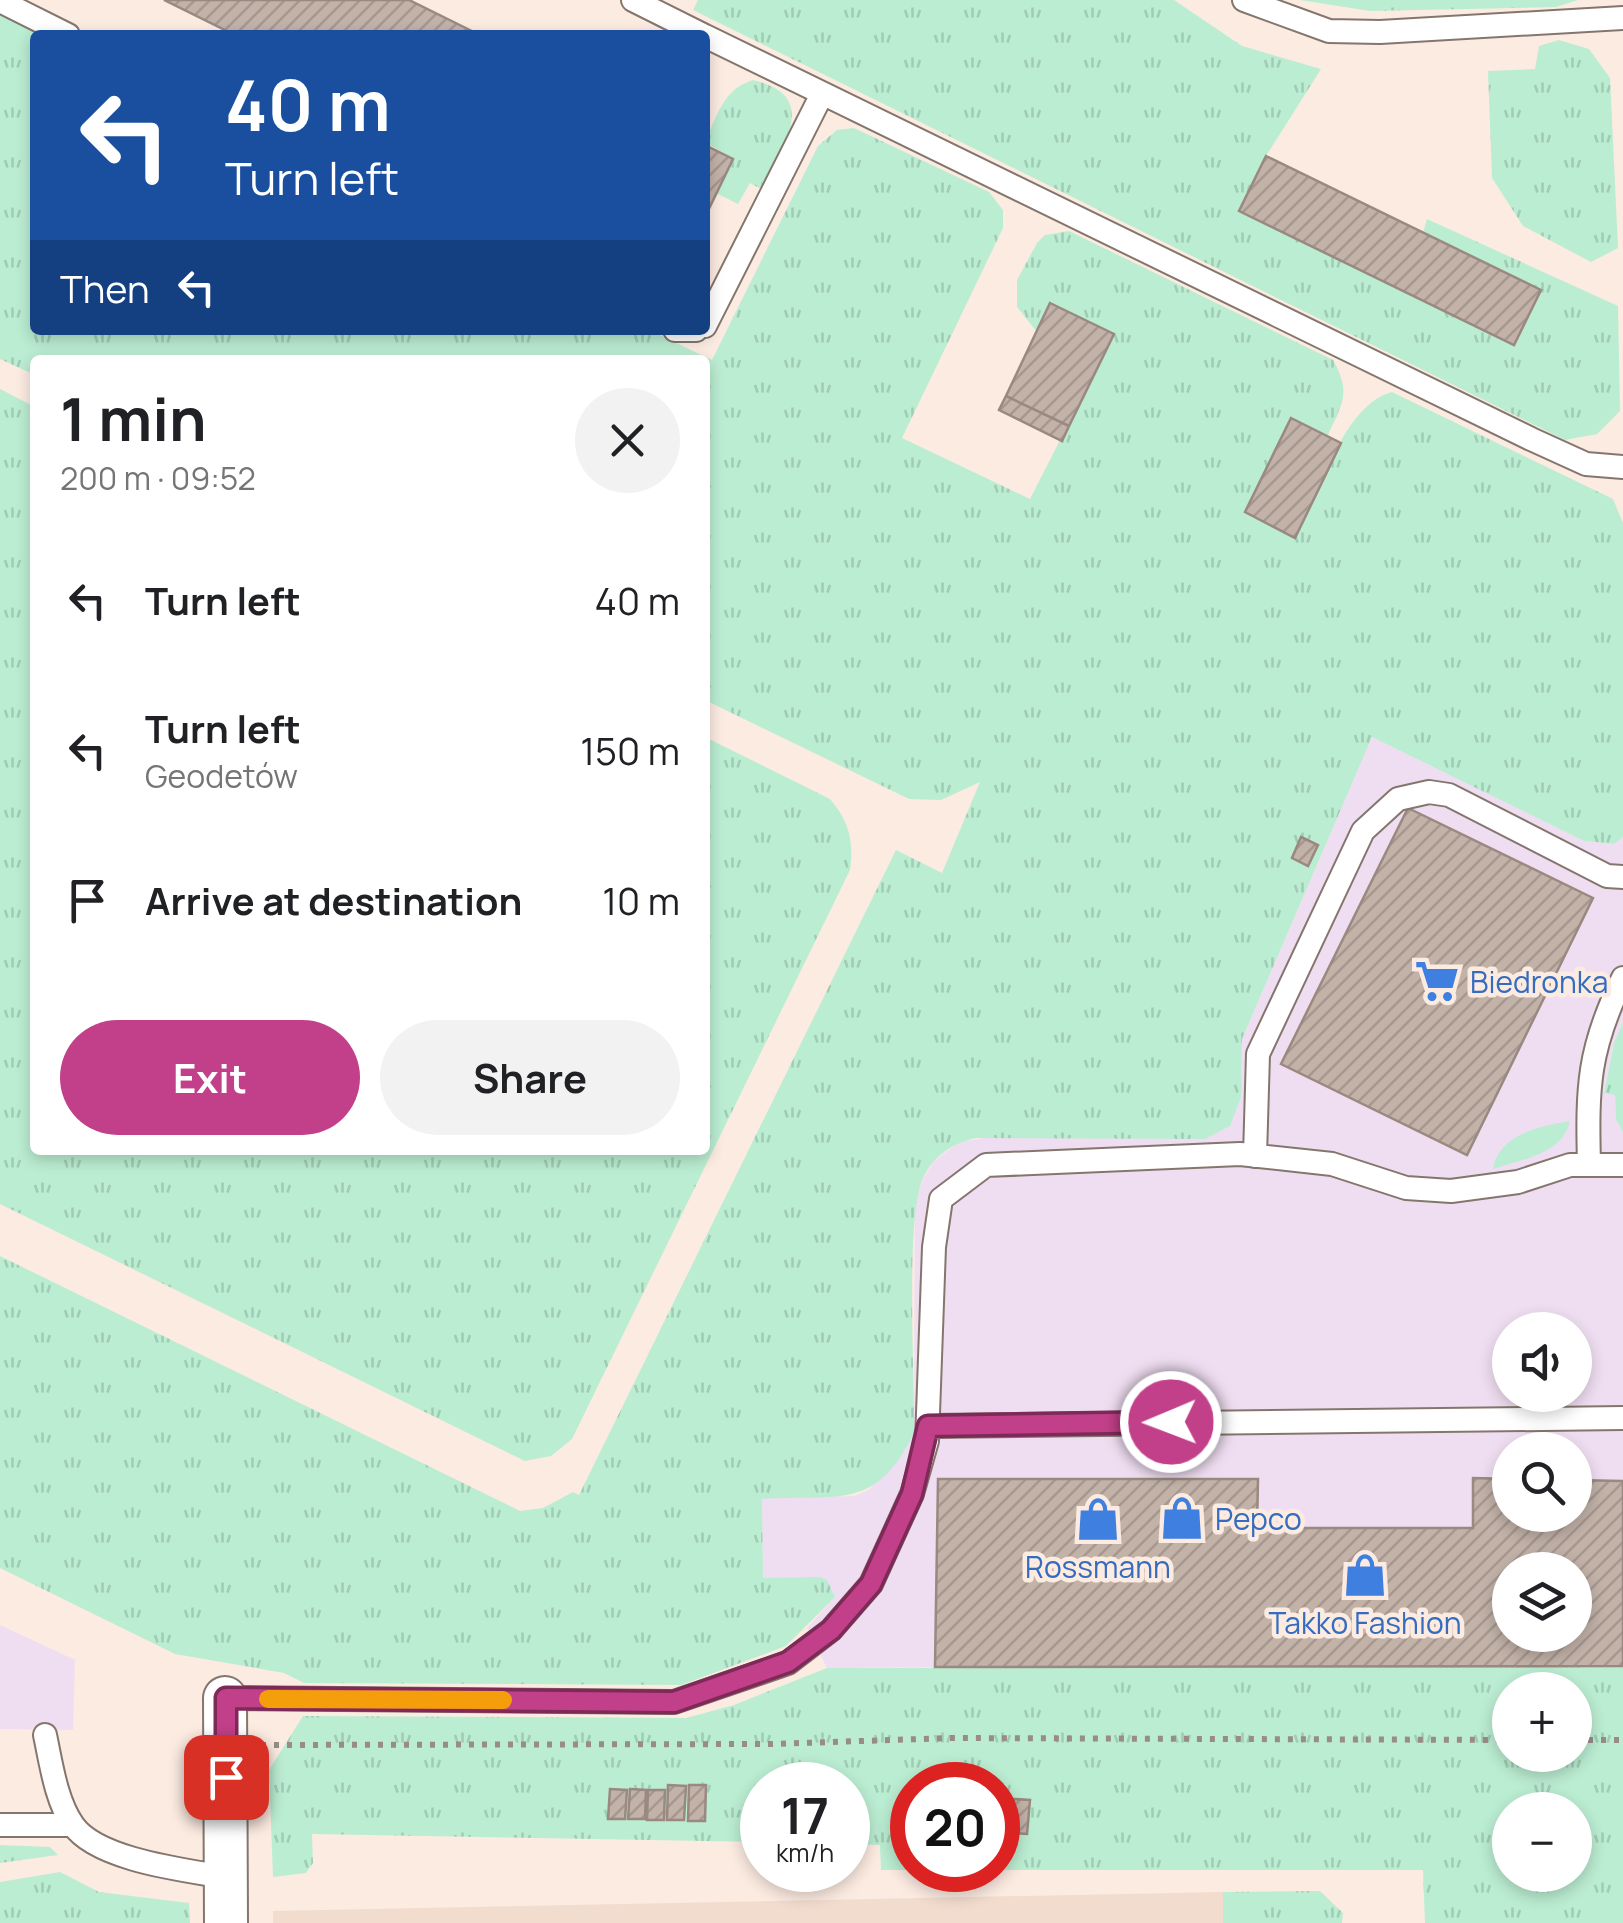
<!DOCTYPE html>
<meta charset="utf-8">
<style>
body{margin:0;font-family:Manrope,sans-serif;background:#f2f2f2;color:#202124;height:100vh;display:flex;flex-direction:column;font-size:38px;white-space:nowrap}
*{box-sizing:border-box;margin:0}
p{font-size:32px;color:#757577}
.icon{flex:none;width:55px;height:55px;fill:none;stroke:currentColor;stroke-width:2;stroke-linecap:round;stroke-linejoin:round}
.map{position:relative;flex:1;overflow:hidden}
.details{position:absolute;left:30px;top:355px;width:680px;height:800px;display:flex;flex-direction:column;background:#fff;border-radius:10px;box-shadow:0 5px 15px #0003}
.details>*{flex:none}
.banner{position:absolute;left:30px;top:30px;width:680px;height:305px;border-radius:10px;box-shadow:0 5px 15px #0003;background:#1a4fa0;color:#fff;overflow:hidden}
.fabs{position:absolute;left:1492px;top:1312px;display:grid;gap:20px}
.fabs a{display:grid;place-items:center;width:100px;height:100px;border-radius:50%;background:#fff;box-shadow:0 5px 15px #0003;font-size:50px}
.speed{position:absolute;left:740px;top:1762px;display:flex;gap:20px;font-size:50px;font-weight:700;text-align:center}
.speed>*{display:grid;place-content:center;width:130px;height:130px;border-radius:50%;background:#fff;box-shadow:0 5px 15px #0003;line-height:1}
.speed small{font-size:25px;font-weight:400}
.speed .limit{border:15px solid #d22;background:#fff;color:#111}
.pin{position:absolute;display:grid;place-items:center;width:85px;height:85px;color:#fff;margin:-42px;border-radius:20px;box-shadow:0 5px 15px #0006}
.me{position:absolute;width:110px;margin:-55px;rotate:269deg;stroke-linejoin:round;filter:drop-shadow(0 0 8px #0008)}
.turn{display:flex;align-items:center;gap:35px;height:210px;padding:0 30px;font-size:45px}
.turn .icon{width:130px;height:130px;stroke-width:2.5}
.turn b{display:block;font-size:70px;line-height:85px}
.then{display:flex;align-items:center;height:95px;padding:0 30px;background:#0003;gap:20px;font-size:38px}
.round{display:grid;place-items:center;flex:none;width:105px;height:105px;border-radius:52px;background:#f2f2f2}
.overview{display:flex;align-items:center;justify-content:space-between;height:170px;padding:0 30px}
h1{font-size:60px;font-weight:700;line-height:75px}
.button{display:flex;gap:20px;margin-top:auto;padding:20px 30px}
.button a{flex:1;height:115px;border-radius:60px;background:#c24089;color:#fff;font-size:40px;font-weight:700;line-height:115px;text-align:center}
.button a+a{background:#f2f2f2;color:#202124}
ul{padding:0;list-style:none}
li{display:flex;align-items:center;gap:30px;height:150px;padding:0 30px}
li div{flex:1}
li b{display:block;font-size:38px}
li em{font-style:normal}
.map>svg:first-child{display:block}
.commercial{fill:#efdef1;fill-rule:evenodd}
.industrial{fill:#f2dcce}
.grass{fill:url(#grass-tufts);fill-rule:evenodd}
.green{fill:#bbedd2}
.building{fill:url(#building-hatch);stroke:#998980;stroke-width:2.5;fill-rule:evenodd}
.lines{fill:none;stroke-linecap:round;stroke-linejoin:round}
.lane-casing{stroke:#85766d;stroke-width:26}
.street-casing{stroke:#85766d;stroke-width:46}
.path{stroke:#988c85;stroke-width:6;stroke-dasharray:5 8;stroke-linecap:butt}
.lane{stroke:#fff;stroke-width:22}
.street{stroke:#fff;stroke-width:42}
.route-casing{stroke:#7e2a59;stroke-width:25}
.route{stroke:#c24089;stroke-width:18}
.slow{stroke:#f59e0b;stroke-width:18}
.labels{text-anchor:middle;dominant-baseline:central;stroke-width:9;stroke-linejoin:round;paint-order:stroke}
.shop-label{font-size:30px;fill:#366cbe;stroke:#fcebe1;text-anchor:start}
</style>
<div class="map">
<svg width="1623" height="1923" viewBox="0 0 1623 1923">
<defs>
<pattern id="grass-tufts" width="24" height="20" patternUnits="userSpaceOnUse" patternTransform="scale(2.5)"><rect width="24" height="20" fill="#bbedd2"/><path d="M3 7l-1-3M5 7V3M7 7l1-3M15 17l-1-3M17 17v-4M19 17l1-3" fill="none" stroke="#a0cbb4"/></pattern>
<pattern id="building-hatch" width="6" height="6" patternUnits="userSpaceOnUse" patternTransform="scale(2.5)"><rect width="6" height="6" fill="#c2b2a8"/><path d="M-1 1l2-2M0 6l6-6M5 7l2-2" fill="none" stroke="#a69890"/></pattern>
</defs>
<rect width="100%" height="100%" fill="#fcebe1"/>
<path class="commercial" d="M1372,737l212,104 29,3 10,-7v185l-9,21 -10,49 11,3 1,25 7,12v601l-48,-43 -641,-23 -107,1 -20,-40 28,-31 -72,-19 -1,-80 93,-2 15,-7 44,-57 1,-229 8,-24 10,-17 26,-20 282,-45 1,-58zM1510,1330h65v65h-65zM1510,1450h65v65h-65zM1510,1570h65v65h-65z
M0,1625l75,35 -2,70 -73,-1z"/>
<path class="industrial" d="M1223,1892v31h-950v-12z"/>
<path class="grass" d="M698,0h476l68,46 79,23 -55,87 -26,54 274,135 26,-55 -117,-57 4,-14 191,87 2,105 -23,23 -32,6 -872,-430z
M1300,0h278l-22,7 -186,4z
M0,13l45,22h-10v295h614l63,30 106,-214 19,-16 17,-2 135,64 14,18v18l-101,210 128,61 84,-165 -63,-31 -14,29 -20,-25v-27l20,-37 8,-8 24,-4 264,129c19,34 9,43 -6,77l-36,-18 -46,92 49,27c25,-41 48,-133 98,-146l221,107 10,24v314l-9,7 -30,-3 -212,-104 -130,302 -1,58 -11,29 -25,13 -229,-1c-23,5 -43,18 -53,40 -18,40 -8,201 -9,254 -37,80 -76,62 -152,67l1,79 57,-1 7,3 8,17 -49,49 -105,39 -377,-2 -20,-10 -109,-19 -175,-86v-312l520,255 23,-3 30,-16 6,3 317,-645 46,23 38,-91 -39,18 -32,-1 -204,-99v-340h-670v15l-35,-16z
M1559,40l30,9 21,29 8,170 -27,14 -68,-36 -31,-48 -4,-107 47,-2 4,-23z
M753,80c70,16 28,68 8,109l-11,-6 -12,21 -22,-11 17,-34 -28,-17c12,-26 18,-53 48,-62z
M0,389l35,18v743h670v-413l125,62c19,22 24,42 20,71l-278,569 -21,17 -26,5 -525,-257z
M1623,1022v110l-7,-12 -1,-25 -11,-2 10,-50z
M1623,1667v256h-198l-2,-53h-425v-85h-86v85h-31l-1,-25 -32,-1v-59h-86v57l-450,-8 1,29 -7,10 -33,4 -4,-107 34,-54 383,2 48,-13 93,-37zM1510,1690h65v65h-65zM1510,1810h65v65h-65z
M0,1845l50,2 8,8 -58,8z
M60,1872l39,20 90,11 1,20h-190v-41z
M1320,1891l23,22 -1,10h-119v-31z"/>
<path class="green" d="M1570,1121c-8,34 -48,38 -77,48 6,-35 47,-43 77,-48z"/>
<path class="building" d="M164,0h245l71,35h-245z
M705,145l28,14 -28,58z
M1266,156l275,134 -27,55 -275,-134z
M1050,303l64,31 -45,92 -63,-30z
M1006,396l63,30 -7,15 -63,-31z
M1291,418l50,25 -46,95 -50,-26z
M1408,808l185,90 -126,257 -186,-91z
M1301,837l17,8 -10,21 -16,-8z
M1473,1478l37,1v36h65v-35l48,1v185l-688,1 3,-188h320l-1,49h216zM1510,1570h65v65h-65z
M668,1785l18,1 -2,34h-17z
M689,1785h17l-1,36h-17z
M610,1789l17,1 -2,29h-17z
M630,1789l16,1 -1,29h-17z
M648,1790h17l-1,30h-17z
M1014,1799l16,1 -3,34 -17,-1z"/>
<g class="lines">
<g class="lane-casing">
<path id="lane" d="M633,0l70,35
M1244,0l85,31 51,1 243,-14
M0,1l68,34
M705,36l826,403 55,25 37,3
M705,326l117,-232
M675,330h21
M1255,1156l3,-102 105,-223 35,-32 31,-7 20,3 158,81 16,1
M1589,1165c-2,-78 -1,-116 34,-187
M928,1426l695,-8
M225,1698l449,4 114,-39 43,-33 40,-46 41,-90 15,-53 7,-194 7,-48 45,-34 254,-11 92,10 74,24 45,3 67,-9 52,-17h53
M45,1735c6,28 11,66 28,90 24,35 112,45 152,52
M0,1825h73"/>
</g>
<g class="street-casing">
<path id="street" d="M225,1698l1,225"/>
</g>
<path class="path" d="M1575,1740h48
M261,1745l511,-1 179,-6 559,2"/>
<use href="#lane" class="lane"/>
<use href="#street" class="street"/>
</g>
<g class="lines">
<g class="route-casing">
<path id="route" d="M226,1777v-79l448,4 114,-40 43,-32 40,-46 41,-90 16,-68 243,-4"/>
</g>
<use href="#route" class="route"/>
<path class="slow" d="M268,1699l235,1"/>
</g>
<defs>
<g id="supermarket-bare" transform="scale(3.45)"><path d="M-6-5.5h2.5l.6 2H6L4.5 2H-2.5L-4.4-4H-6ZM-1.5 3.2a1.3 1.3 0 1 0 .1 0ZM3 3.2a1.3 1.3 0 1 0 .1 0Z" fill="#3f7fe0" stroke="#fcebe1" stroke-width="2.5" paint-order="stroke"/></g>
<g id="shop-bare" transform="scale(3.45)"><path d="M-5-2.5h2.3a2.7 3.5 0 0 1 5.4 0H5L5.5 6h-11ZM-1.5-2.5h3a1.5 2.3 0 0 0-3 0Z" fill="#3f7fe0" stroke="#fcebe1" stroke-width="2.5" paint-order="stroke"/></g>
</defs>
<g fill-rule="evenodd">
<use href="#supermarket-bare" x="1437" y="981"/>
<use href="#shop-bare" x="1182" y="1518"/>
<use href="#shop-bare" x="1098" y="1519"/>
<use href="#shop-bare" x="1365" y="1575"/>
</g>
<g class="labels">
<g class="shop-label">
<text x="1470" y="981">Biedronka</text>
<text x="1215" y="1518">Pepco</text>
<text x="1098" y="1566" text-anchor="middle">Rossmann</text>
<text x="1365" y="1622" text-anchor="middle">Takko Fashion</text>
</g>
</g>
</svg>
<div class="fabs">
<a><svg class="icon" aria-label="sound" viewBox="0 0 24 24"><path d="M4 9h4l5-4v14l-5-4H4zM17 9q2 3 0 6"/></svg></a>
<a><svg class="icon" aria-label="search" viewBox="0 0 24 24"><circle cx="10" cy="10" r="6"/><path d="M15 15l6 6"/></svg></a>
<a><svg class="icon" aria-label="layers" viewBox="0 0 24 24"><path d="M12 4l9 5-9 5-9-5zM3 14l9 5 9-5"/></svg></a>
<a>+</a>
<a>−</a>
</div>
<div class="speed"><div>17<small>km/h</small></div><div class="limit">20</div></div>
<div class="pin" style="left:226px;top:1777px;background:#d93025"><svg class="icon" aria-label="arrive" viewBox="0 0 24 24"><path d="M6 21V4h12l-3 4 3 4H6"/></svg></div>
<svg class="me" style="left:1171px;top:1422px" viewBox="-20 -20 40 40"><circle r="17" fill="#c24089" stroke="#fff" stroke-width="3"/><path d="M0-11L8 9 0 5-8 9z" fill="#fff"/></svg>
<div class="banner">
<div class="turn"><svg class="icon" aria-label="left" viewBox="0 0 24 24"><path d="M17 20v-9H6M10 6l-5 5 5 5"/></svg><div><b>40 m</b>Turn left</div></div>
<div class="then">Then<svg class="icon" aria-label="left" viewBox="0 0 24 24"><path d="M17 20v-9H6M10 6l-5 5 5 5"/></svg></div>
</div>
<section class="details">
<div class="overview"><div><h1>1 min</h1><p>200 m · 09:52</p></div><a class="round"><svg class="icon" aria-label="close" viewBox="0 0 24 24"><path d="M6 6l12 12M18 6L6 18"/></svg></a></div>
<ul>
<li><svg class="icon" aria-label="left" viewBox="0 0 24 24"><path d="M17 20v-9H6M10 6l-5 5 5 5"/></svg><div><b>Turn left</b></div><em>40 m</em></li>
<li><svg class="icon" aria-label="left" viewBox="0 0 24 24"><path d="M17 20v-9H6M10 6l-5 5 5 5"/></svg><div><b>Turn left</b><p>Geodetów</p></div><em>150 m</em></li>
<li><svg class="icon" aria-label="arrive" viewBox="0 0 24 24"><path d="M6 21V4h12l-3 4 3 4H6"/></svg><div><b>Arrive at destination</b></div><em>10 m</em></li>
</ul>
<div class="button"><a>Exit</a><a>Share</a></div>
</section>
</div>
